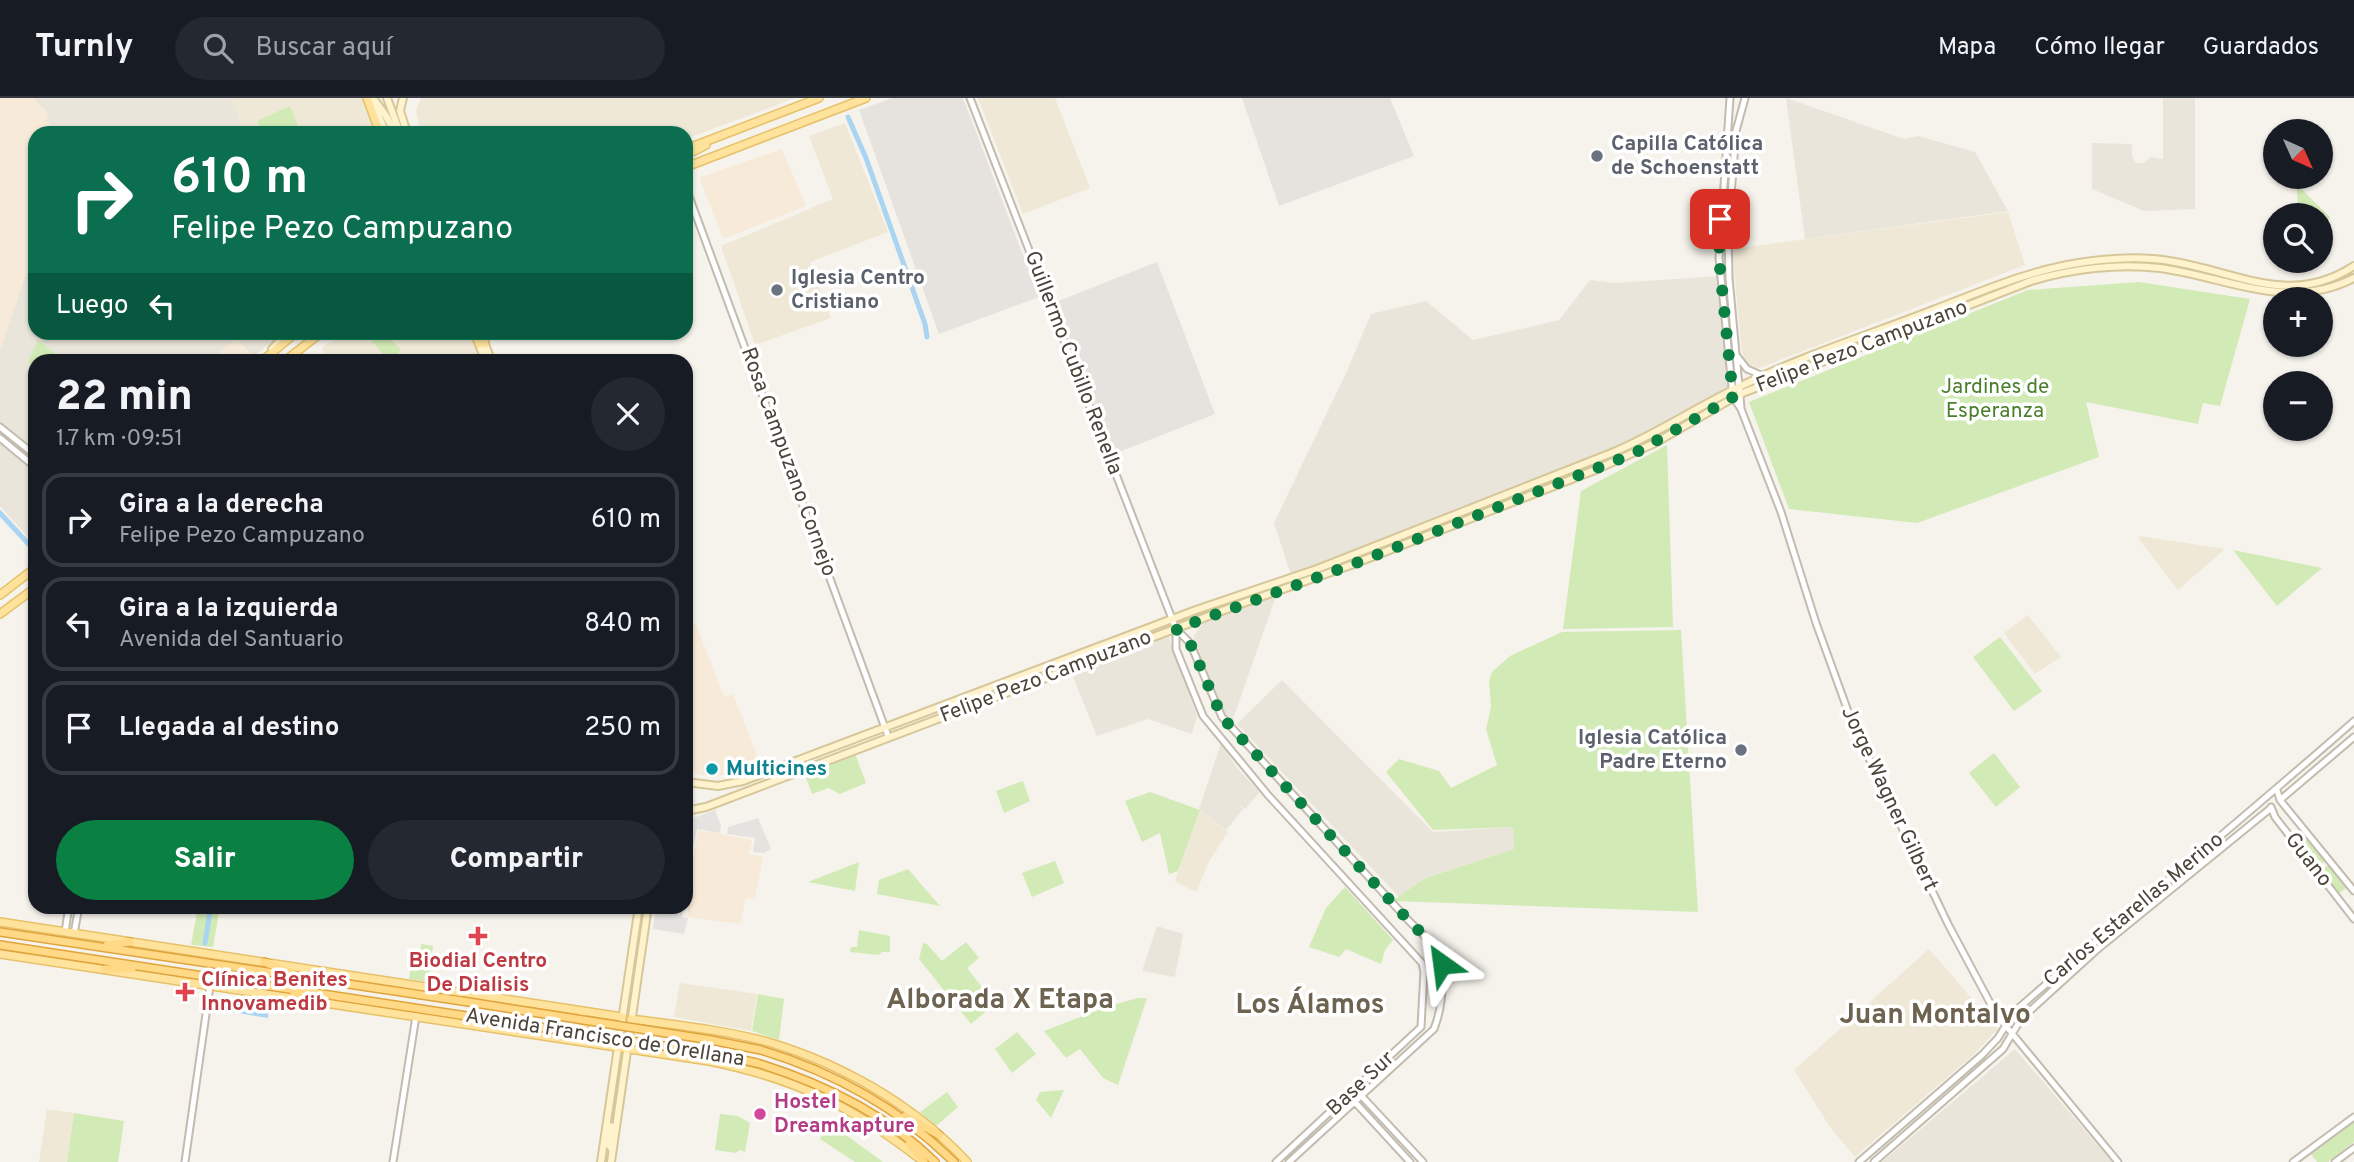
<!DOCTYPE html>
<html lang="es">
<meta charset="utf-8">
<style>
body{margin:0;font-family:Overpass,sans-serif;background:#242831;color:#f1f3f6;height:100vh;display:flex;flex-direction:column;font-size:26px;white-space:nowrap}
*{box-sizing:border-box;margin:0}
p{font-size:23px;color:#9ea1a6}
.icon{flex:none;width:38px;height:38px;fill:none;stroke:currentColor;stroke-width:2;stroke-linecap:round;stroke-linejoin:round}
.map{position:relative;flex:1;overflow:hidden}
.details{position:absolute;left:28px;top:256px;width:665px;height:560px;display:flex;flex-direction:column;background:#171b24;border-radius:21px;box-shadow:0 2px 5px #0004}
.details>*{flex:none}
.guide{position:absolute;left:28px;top:28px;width:665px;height:214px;border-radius:21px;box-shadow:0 2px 5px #0004;background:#0b6e4f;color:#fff;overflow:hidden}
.needle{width:46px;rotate:135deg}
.buttons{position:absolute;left:2263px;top:21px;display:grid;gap:14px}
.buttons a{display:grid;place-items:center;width:70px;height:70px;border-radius:50%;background:#171b24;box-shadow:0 2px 5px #0004;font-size:35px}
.pin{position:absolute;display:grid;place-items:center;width:60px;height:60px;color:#fff;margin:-30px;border-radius:14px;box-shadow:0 4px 10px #0006}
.me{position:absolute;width:77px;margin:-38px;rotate:329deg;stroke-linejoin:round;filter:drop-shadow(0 0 5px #0008)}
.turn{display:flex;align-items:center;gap:24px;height:147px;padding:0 28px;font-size:32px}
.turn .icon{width:91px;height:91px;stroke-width:2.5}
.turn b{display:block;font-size:49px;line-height:60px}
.then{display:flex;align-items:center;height:66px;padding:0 28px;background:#0003;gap:14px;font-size:26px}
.round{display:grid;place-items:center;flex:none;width:74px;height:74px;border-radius:37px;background:#242831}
.head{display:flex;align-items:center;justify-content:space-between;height:119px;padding:0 28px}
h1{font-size:42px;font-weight:800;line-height:52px}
.cta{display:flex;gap:14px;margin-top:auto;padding:14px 28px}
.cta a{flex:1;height:80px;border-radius:42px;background:#0b8043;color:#fff;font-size:28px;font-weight:800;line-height:80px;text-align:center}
.cta a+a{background:#242831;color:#f1f3f6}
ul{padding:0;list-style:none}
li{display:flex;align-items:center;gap:21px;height:94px;margin:0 14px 10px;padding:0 14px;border:4px solid #363941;border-radius:21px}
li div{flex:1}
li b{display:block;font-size:26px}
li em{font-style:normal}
header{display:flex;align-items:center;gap:42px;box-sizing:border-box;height:98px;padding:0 35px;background:#171b24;border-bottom:2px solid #363941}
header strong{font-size:33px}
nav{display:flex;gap:38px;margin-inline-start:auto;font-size:24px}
.search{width:490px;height:63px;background:#242831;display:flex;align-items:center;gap:18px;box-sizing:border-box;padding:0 24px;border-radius:38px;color:#9ea1a6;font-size:26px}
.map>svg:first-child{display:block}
.residential{fill:#eae5da}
.commercial{fill:#f7ead8}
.industrial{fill:#e6e2dd}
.education{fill:#efe8d6}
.green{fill:#d2eab5}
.parking{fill:#e5e3e0}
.water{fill:#a9d4f2}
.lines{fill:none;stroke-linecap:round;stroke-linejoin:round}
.canal{stroke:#a9d4f2;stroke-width:5}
.tertiary-casing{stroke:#c2bbae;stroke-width:9}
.secondary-casing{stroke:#d6c79b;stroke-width:10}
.primary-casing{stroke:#e6c16a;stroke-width:10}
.trunk-casing{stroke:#e0a43c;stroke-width:10}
.tertiary{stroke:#fff;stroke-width:5}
.secondary{stroke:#fff3cd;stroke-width:6}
.primary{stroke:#ffe39c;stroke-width:7}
.trunk{stroke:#ffd985;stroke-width:7}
.trunk-bridge-casing{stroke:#e0a43c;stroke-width:10;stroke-linecap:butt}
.trunk-bridge{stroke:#ffd985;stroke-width:7}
.route{stroke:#0b8043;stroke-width:12;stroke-dasharray:0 21.6}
.worship-dot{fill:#6b7280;stroke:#fff;stroke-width:2.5}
.culture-dot{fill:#0f9aa8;stroke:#fff;stroke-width:2.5}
.health-dot{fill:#e0444e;stroke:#fff;stroke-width:2.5}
.hotel-dot{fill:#d1479c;stroke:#fff;stroke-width:2.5}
.labels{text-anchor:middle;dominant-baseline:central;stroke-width:7;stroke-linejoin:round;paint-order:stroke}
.worship-label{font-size:21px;font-weight:bold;fill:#5b616d;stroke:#fff;text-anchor:start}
.street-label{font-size:21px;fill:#4b4439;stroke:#fff}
.park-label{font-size:21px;fill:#4a7f2a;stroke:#fff}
.culture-label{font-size:21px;font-weight:bold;fill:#0d838f;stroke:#fff;text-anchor:start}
.health-label{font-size:21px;font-weight:bold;fill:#be3a42;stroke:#fff}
.hotel-label{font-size:21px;font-weight:bold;fill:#b23c85;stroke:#fff;text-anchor:start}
.district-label{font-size:28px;font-weight:bold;fill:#6e6250;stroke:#fff}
</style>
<header>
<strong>Turnly</strong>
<div class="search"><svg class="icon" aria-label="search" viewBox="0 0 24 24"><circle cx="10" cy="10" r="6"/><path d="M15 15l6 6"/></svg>Buscar aquí</div>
<nav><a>Mapa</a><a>Cómo llegar</a><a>Guardados</a></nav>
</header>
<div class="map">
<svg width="2354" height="1064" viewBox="0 0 2354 1064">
<rect width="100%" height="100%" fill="#f6f3ec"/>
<path class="residential" d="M0,0h364l13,35h-342v199l248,1 -34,27h-214v185l-35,-39z
M1786,0l118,41 14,-3 57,16 33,59 -203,28z
M2163,0h32v111l-51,2 -52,-22v-46l40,1v12l4,7h7l8,-6 12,2z
M1720,178l11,115 -78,42 -361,145 -18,-55 73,-152 24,-57 55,-13 47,39 86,-20 31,-40 26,3z
M1276,498l-44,126 -13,-15 -25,-66v-5l8,-12z
M1168,537l29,81 -5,18 -44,-15 -51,17 -26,-64z
M1282,582l151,152 80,-5 1,22 -88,29 -27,19 -162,-173z
M1221,645l16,25 23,24 -15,17 -6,-5 4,5 -17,21 -27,-21z
M1157,828l26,8 -8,43 -33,-6z
M2015,951l97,113h-230z"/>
<path class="commercial" d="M0,0h33l16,16 -3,7 15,12h-26v114l-35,104z
M782,51l24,57 -83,33 -23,-60 1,-2z
M236,240l16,17 -5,5h-35z
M696,526l28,73 9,-3 28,72 -25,3 -7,5 -15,2 -13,-1 -15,-6v-142z
M699,732l53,10 -3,14 14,3 -8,42 -9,-1 -6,26 -53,-7 4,-28 -5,-1v-34l8,1z"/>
<path class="industrial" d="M892,0h71l76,199 -100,37 -80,-224z
M1242,0h148l24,58 -135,50z
M1157,164l58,152 -101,40 -58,-152z"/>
<path class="education" d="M240,0h121l14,35h-130l-13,-32z
M421,0h374l-109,41v-6h-265l-5,-22z
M978,0h77l35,90 -67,26z
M845,25l43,109 -78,30 21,56 -76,27 -34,-99 112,-47 -24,-63z
M2008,114l17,53 -268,104 -8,-1 -3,-4 -4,-10 -10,-105z
M344,235h125l12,27h-155l-4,-12z
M2140,438l85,13 -47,41 -40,-52z
M2028,517l33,42 -26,17 -31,-41z
M1200,712l28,22 -18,28 -14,32 -21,-11z
M1929,851l69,80 -26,27 -117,101 -25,-30 -36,-57z
M680,885l77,11 -6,37 -77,-14z
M47,1011l27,4 -7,49h-28z"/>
<path class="green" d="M290,8l11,27h-39l-5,-12z
M2299,89l31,30 -4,6h-5l-1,-8h-22l-1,-27z
M2139,184l111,17 -30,107 -17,-3 -5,21 -112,-22 13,55 -182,66 -128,-14 -40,-107 279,-112z
M371,235h14l16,17 -12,10 -22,-24z
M38,242l25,20h-28v8l-7,-6z
M1667,347l6,182 -110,2 18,-138z
M2233,452l89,18 -45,38z
M1681,532l17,282 -306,-11 34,-23 88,-29 -1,-22 -80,3 -47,-58 13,-13 40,12 12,17 46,-23 -11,-36 5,-22 -2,-26 3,-9 18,-16 52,-24z
M2000,539l42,54 -28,20 -41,-54z
M1994,655l26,34 -24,20 -27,-34z
M855,656l11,29 -26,11 -12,-6 -16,6 -7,-19z
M1023,683l7,20 -26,12 -8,-22z
M1150,694l50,18 -22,61 -9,3 -9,-41 -18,9 -17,-41z
M2306,739l19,24 -8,7 -19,-24z
M1055,763l9,22 -32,14 -10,-24z
M859,764l-4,29 -47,-9z
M2330,766l18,23 -10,7 -18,-23z
M908,771l32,37 -63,-12 2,-14z
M1345,789l48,53 -8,10 -4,14 -35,-15 -7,8 -30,-10 17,-39z
M198,809h22l-7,40 -22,-2z
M859,832l31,6v16h-8l-3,3 -29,-3 1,-5h6z
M966,844l13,16 -12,10 28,36 -24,20 -52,-65 4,-16 4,1 15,17z
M421,846l12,2 -5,36 -19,-3 3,-18 7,1z
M758,896l26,5 -5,41 -27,-9z
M1138,900h9l-29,87 -15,-7 -23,-29 -14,9 -22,-27 65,-25z
M1017,934l19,22 -24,19 -17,-24z
M1064,992l-13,28 -15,-18 4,-8z
M947,994l11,15 -22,19 -16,-14z
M74,1015l50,8 -6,41h-51z
M720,1016l18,2 12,7 -5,29 -5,-2 -4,3 -21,-3z
M828,1024l55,40h-28l-35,-23z
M2354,1024v20l-26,20h-11l-6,-8z"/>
<path class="parking" d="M715,712l6,16 -1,7 -23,-4 -5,24h-6v-32z
M758,720l13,31 -7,4 -11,-1 2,-14 -28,-4 1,-7z
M656,809h27l-1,10 6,1 -4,16 -31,-5z"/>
<path class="water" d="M232,900l37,6 -1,14 -37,-6z"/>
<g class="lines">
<path class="canal" d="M848,19l18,41 59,166 2,13
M0,415l35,38
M205,845l6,-37"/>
<g class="tertiary-casing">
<path id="tertiary" d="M970,0l206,531v20l27,67 65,79 154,168 2,9 -3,55 -145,135
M1730,0l-11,160 14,139 8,12 40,103 35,111 37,102 95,199 48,90 122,148
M686,90l202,548
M1736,257l11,14 16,7
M1741,310l-12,-130 -1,-45 8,-102 9,-33
M0,329l35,28
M0,340l35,29
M1176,531l14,14 32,74 187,204 30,29c5,27 5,53 -5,79l-145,133
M2277,692l3,10 74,91
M2280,702l74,-63
M2271,709l4,10 79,102
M65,834l4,-26
M74,836l5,-28
M1355,991l68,73
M1353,1002l57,62
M185,1064l25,-176
M393,1064l23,-146
M1859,1064l123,-107 16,-17 16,-26c113,-99 228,-192 340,-291
M1874,1064l129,-113 18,-30 78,-71 172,-140
M2293,1064l61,-45
M2335,1064l19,-14"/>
</g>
<g class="secondary-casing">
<path id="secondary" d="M373,0l13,18 9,17
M387,0l13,35
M403,0l-3,13 7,22
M373,5l13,30
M477,241l8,21
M483,241l8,21
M272,251l16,-17
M686,684l32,4 25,-5 453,-171 121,-41 297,-117c44,-19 83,-45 127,-66 61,-30 128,-51 192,-76 50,-19 99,-41 152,-48 29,-4 61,-6 90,0 64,11 117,45 179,4
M686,690l2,7 -2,9
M686,713l20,-4 529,-201 116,-41 244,-95 60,-27 85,-49 291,-113c40,-12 87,-18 129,-13 66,9 129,44 194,10
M607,1027l5,2 -3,18 3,4
M601,1064l38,-256
M611,1064l37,-256"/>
</g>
<g class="primary-casing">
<path id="primary" d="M367,0l13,35
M686,51l133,-51
M686,57l20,-10
M686,69l180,-69
M474,234l5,12
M482,234l3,12
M263,262l34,-28
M286,262l36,-28
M0,497l35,-27
M0,516l35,-26
M0,824l622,95
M0,856l709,107c85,17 143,45 211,98
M631,921c46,6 92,11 137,23 74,22 146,63 199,120
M570,942l13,-7 2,-11 -3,-6"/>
</g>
<g class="trunk-casing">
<path id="trunk" d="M0,834l462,69
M0,847l460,70
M107,847l23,-3
M264,864l28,11
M105,871h27
M294,895l26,10
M761,952c73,22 138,58 193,112
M757,965c65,20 129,51 178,99
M905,1018l34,19
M909,1046l15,18"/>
</g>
<use href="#tertiary" class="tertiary"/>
<use href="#secondary" class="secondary"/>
<use href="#primary" class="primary"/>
<use href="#trunk" class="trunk"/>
<g class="trunk-bridge-casing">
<path id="trunk-bridge" d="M462,903l249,39 50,10
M460,917l249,38 48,10"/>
</g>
<use href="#trunk-bridge" class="trunk-bridge"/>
</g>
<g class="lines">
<path class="route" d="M1442,866l-3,-14 -30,-29 -187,-204 -32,-74 -14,-14 175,-64 284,-112 98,-56 -14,-139 1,-39"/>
</g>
<g class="worship-dot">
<circle cx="1597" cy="58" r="7"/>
<circle cx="777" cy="192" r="7"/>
<circle cx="1741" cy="652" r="7"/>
</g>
<circle class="culture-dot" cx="712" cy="671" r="7"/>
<g class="health-dot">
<path d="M474.5 827.5h7v7h7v7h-7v7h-7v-7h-7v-7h7z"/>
<path d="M181.5 883.5h7v7h7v7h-7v7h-7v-7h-7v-7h7z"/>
</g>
<circle class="hotel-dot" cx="760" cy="1016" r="7"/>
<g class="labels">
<g class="worship-label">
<text x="1611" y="46">Capilla Católica<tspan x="1611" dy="24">de Schoenstatt</tspan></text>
<text x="791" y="180">Iglesia Centro<tspan x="791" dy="24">Cristiano</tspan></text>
<text x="1727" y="640" text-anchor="end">Iglesia Católica<tspan x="1727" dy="24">Padre Eterno</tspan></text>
</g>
<g class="street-label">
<text transform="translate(1862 249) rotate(-21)">Felipe Pezo Campuzano</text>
<text transform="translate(1073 265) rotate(69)">Guillermo Cubillo Renella</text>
<text transform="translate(788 364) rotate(70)">Rosa Campuzano Cornejo</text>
<text transform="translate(1046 579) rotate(-21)">Felipe Pezo Campuzano</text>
<text transform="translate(1889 701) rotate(65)">Jorge Wagner Gilbert</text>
<text transform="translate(2308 762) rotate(52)">Guano</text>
<text transform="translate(2134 812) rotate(-40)">Carlos Estarellas Merino</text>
<text transform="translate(605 940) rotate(9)">Avenida Francisco de Orellana</text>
<text transform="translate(1361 986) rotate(-43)">Base Sur</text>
</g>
<g class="park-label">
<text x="1995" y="289">Jardines de<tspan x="1995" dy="24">Esperanza</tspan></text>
</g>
<g class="culture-label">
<text x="726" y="671">Multicines</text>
</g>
<g class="health-label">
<text x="478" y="863">Biodial Centro<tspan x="478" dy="24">De Dialisis</tspan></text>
<text x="201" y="882" text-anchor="start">Clínica Benites<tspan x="201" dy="24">Innovamedib</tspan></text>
</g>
<g class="hotel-label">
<text x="774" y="1004">Hostel<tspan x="774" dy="24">Dreamkapture</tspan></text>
</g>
<g class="district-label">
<text x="1000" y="903">Alborada X Etapa</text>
<text x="1310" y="908">Los Álamos</text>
<text x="1935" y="918">Juan Montalvo</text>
</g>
</g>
</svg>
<div class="buttons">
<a><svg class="needle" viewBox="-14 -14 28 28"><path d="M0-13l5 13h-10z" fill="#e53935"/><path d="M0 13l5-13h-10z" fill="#9ea1a6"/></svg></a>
<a><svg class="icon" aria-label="search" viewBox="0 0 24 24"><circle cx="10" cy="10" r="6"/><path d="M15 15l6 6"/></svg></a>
<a>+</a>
<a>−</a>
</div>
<div class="pin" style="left:1720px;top:121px;background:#d93025"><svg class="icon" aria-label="arrive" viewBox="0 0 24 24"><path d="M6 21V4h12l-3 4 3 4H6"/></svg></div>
<svg class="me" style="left:1442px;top:866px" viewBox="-20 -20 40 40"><path d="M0-17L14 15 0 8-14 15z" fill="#0b8043" stroke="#fff" stroke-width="4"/></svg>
<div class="guide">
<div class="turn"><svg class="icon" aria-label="right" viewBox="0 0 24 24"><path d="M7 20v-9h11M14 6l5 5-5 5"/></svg><div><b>610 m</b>Felipe Pezo Campuzano</div></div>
<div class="then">Luego<svg class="icon" aria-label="left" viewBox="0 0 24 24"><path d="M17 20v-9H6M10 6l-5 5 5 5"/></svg></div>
</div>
<section class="details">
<div class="head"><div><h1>22 min</h1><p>1.7 km · 09:51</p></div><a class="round"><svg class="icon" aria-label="close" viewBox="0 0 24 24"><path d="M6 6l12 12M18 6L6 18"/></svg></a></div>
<ul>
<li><svg class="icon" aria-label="right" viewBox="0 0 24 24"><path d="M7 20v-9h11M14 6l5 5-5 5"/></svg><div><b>Gira a la derecha</b><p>Felipe Pezo Campuzano</p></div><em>610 m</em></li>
<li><svg class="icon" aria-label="left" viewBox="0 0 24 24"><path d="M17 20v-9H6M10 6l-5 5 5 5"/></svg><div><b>Gira a la izquierda</b><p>Avenida del Santuario</p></div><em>840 m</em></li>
<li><svg class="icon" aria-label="arrive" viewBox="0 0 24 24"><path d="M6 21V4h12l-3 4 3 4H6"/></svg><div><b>Llegada al destino</b></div><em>250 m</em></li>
</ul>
<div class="cta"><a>Salir</a><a>Compartir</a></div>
</section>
</div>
